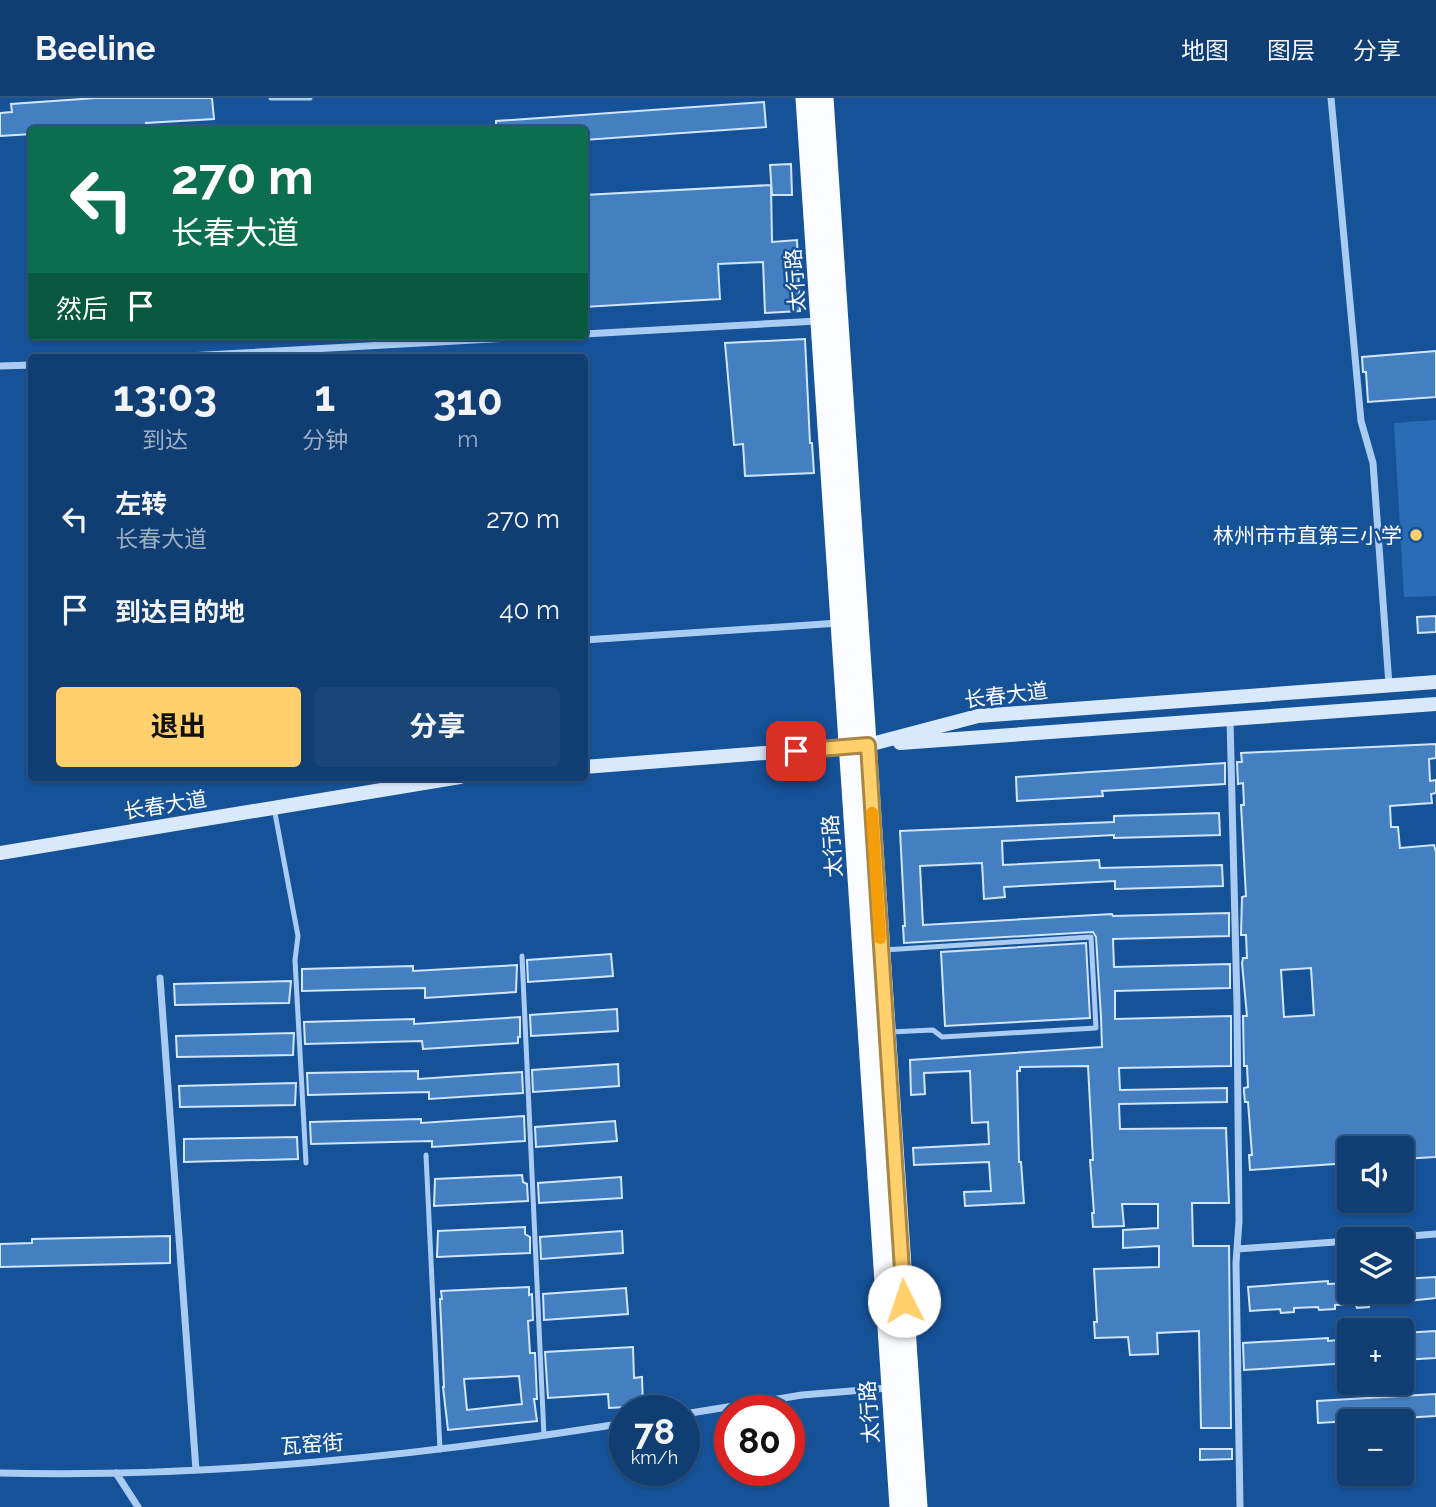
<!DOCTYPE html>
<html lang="zh">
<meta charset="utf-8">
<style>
body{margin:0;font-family:Raleway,"Noto Sans SC",sans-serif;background:#194577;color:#f1f3f6;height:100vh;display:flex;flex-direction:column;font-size:26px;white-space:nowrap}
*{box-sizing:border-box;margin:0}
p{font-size:23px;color:#9caec4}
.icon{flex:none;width:38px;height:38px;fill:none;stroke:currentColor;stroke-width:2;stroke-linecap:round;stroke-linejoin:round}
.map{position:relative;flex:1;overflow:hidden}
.sheet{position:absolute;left:28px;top:256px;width:560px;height:427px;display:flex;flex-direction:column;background:#103e72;border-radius:7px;box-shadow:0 2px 5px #0004,0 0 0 2px #305784}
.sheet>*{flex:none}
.hud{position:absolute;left:28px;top:28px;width:560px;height:214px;border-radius:7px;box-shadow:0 2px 5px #0004,0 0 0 2px #305784;background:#0b6e4f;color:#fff;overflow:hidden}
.buttons{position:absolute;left:1337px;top:1038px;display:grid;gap:14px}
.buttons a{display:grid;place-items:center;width:77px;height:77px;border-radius:7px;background:#103e72;box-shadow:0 2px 5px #0004,0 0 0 2px #305784;font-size:35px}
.speed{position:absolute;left:609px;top:1297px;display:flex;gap:14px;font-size:35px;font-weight:700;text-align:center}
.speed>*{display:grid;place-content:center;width:91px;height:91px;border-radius:50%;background:#103e72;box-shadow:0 2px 5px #0004,0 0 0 2px #305784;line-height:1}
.speed small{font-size:18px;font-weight:400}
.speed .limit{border:10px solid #d22;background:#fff;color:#111}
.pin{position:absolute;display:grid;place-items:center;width:60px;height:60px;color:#fff;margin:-30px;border-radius:14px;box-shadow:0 4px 10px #0006}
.me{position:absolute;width:77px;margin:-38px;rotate:356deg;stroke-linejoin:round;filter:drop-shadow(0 0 5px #0008)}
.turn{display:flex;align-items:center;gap:24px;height:147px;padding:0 28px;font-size:32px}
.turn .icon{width:91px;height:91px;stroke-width:2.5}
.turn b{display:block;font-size:49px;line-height:60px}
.then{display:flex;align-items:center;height:66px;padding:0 28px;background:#0003;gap:14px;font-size:26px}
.eta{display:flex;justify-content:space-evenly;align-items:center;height:119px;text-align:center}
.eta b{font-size:42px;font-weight:700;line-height:49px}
.action{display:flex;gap:14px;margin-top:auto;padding:14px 28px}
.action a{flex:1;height:80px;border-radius:7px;background:#ffd06b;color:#111;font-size:28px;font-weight:700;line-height:80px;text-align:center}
.action a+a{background:#194577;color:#f1f3f6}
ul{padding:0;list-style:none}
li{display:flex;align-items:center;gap:21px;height:91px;padding:0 28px}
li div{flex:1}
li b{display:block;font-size:26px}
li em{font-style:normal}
header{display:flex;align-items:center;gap:42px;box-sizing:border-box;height:98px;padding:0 35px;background:#103e72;border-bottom:2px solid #305784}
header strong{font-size:33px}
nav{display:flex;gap:38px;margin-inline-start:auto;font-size:24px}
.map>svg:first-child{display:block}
.green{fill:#2a6db6}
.building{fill:#447fc1;stroke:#d1e6fc;stroke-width:2;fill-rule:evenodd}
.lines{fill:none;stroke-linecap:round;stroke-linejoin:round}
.service{stroke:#aaccf2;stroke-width:5}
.minor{stroke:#aaccf2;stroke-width:7}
.secondary{stroke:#d9e9fc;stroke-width:14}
.trunk{stroke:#fafcff;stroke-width:19}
.route-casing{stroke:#a68746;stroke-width:18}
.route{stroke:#ffd06b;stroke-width:12}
.slow{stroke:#f59e0b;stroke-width:12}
.poi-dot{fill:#ffd06b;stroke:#165298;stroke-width:2.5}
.labels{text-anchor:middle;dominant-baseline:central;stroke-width:5;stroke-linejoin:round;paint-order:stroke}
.street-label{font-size:21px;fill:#fff;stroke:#165298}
.poi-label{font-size:21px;fill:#fff;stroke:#165298;text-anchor:end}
</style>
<header>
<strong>Beeline</strong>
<nav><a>地图</a><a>图层</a><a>分享</a></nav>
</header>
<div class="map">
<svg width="1436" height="1409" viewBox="0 0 1436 1409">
<rect width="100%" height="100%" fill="#165298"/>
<path class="green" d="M1436,322v176l-32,1 -10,-174z"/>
<path class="building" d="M96,0h116l2,21 -68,4 1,4 -45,3h-70v4l-32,2v-23l12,-1 -1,-8z
M764,4l2,25 -182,13v-10h-88v-9z
M791,66l1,31h-20l-2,-30z
M771,87l1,57 25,-2 3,71 -35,2 -2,-51 -45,2 2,35 -136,8v-112z
M805,241l5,104h2l2,30 -69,3 -2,-32 -9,1 -9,-102z
M1436,253v46l-68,5 -2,-30h-3l-1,-15z
M1436,518v16l-18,1 -1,-16z
M1436,646v14l-7,1 1,22 6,-1v13l-5,1 1,9 -42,3 1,21h7l2,21 34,-3 2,7v305l-34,2v-11h-53v15l-99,7 -1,-15h3l-4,-53h-3l-1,-10v-4l4,-1 -1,-21h-3l-1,-50h4l-5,-53 1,-5h4l-1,-23h-5l1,-38 4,-1 -5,-91h3l-1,-22 -5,1 -1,-22h5l-1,-9zM1311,870l3,47 -30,2 -3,-47z
M1225,665v21l-123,7 1,5 -86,5 -1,-24z
M1219,715l1,22 -106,3v-3l-112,6 1,24 96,-5 1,8 122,-3 1,21 -108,3v-8l-111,6 1,10 -21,2 -2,-36 -62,3 3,59 189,-11 1,2 116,-3v23l-116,3 1,28 116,-3v24l-115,3v28l116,-3v50l-112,2 1,22 107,-2v14l-108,2 1,25 106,-1 3,75h-37l1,43h36l2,182h-30l-2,-97 -42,2 1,21 -28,1 -2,-18 -33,1 -1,-16h3l-3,-53 65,-2v-21l-36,2v-18l35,-2v-24h-36l2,22 -31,1 -1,-14h2l-4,-53h3l-5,-94 -68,1v4h-3l2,91h2l3,41 -59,3 -1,-14 27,-1 -2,-29 -75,3 -1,-17 76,-4 -1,-22 -16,1 -2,-52 -46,2 1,21 -14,1 -1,-35 192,-13 -1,-30 -5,-80 -3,-5 -189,11 -1,-17h2l-5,-95 214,-9v-6z
M1086,845l4,75 -145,8 -4,-74z
M611,856l2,22 -85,6 -1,-22z
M517,867l-1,27 -91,6v-10l-123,3v-22l111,-3v5z
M291,883l-2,22 -114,2 -1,-21z
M617,911l1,22 -87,5 -1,-21z
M520,919v20h-2v6l-95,6 -1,-8 -117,3 -1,-22 110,-3v5z
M294,935l-1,22 -116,2 -1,-21z
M618,966l1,22 -86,6 -1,-22z
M418,973v8l104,-7 1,21 -94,6v-7l-121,3 -1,-22z
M296,985l-1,22 -115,2 -1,-21z
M524,1018l1,25 -93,6v-6l-121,3 -1,-22 111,-3v4z
M615,1023l2,20 -81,6 -1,-20z
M297,1039l1,22 -114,3v-23z
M522,1077l1,7 4,2 1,17 -94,5 1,-27z
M621,1079l1,21 -83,5 -1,-20z
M525,1129v7l5,3v16l-93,4 1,-26z
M622,1133l1,22 -82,6 -1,-22z
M170,1138v27l-170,4v-23l32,-1v-4z
M1436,1179v21l-28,3v3l-14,1v-4l-25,2v4l-12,1 -1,-4 -21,1v4l-16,1 -1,-3 -24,1v4l-13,1 -1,-4 -30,2 -2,-24 80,-6v3l21,-1v9h53v-13z
M529,1189v8l3,-1 1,26 -5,1 2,32h5l2,46h-3l3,22 -89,9 -5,-43h1l-4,-88h2l-1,-8zM519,1278l3,28 -55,6 -3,-31z
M626,1190l2,26 -84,6 -1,-26z
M1436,1233v27l-34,2v-27z
M1328,1240v3l21,-2v24l-105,7 -1,-27z
M633,1249l1,31 8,-1 1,29 -34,2 -1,-14 -60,4 -3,-46z
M1436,1296v22l-118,7 -1,-22z
M1200,1351h32v10l-32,1z"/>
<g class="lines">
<path class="service" d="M271,0h39
M274,710l24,128 -3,24 11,203
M884,852l207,-13 5,91 -154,9 -9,-7 -43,2
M522,858l22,480
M426,1057l14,295"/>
<path class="minor" d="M1331,0l30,323 12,42 16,222
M584,236l234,-13
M170,259l378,-21
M0,268l32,-1
M584,542l255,-17
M1230,621l7,285 2,217 -3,42 4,244
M160,880l36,492
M1371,1141l65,-5
M1237,1151l112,-8
M684,1316l118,-19 86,-7
M0,1375c209,5 418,-17 625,-50
M116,1375l22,34"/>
<path class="secondary" d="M900,645l536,-39
M584,669l284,-22 110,-29 458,-34
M0,755l460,-76"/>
<path class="trunk" d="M805,0l94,1409
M824,0l94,1409"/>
</g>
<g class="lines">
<g class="route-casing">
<path id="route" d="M796,653l72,-6 36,556"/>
</g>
<use href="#route" class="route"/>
<path class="slow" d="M872,715l8,125"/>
</g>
<circle class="poi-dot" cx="1416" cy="437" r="7"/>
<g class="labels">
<g class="street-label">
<text transform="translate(795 182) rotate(-94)">太行路</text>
<text transform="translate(1006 597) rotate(-7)">长春大道</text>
<text transform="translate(165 707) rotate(-9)">长春大道</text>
<text transform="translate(832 748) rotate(-94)">太行路</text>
<text transform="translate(869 1314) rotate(-94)">太行路</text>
<text transform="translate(312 1346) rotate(-4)">瓦窑街</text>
</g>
<g class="poi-label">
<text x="1402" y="437">林州市市直第三小学</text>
</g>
</g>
</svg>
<div class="buttons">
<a><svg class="icon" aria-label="sound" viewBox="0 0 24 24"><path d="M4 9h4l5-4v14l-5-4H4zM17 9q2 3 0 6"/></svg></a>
<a><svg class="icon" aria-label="layers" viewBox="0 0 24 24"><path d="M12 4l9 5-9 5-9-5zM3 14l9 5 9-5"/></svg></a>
<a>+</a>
<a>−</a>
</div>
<div class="speed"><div>78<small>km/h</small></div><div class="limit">80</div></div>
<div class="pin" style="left:796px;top:653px;background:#d93025"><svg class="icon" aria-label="arrive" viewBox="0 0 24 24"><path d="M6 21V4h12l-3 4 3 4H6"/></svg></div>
<svg class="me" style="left:904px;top:1203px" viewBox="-20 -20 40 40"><circle r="19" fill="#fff"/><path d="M0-13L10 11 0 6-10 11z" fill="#ffd06b"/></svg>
<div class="hud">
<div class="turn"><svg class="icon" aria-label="left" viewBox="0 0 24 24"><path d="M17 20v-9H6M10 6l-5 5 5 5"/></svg><div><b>270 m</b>长春大道</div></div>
<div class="then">然后<svg class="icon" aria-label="arrive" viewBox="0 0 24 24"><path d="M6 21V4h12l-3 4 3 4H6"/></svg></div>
</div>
<section class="sheet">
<div class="eta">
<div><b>13:03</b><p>到达</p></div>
<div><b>1</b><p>分钟</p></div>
<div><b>310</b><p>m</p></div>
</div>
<ul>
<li><svg class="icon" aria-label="left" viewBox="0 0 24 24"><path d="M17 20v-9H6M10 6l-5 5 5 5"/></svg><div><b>左转</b><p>长春大道</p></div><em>270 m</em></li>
<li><svg class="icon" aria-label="arrive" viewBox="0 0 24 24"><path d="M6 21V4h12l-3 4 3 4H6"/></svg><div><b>到达目的地</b></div><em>40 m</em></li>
</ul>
<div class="action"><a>退出</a><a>分享</a></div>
</section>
</div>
